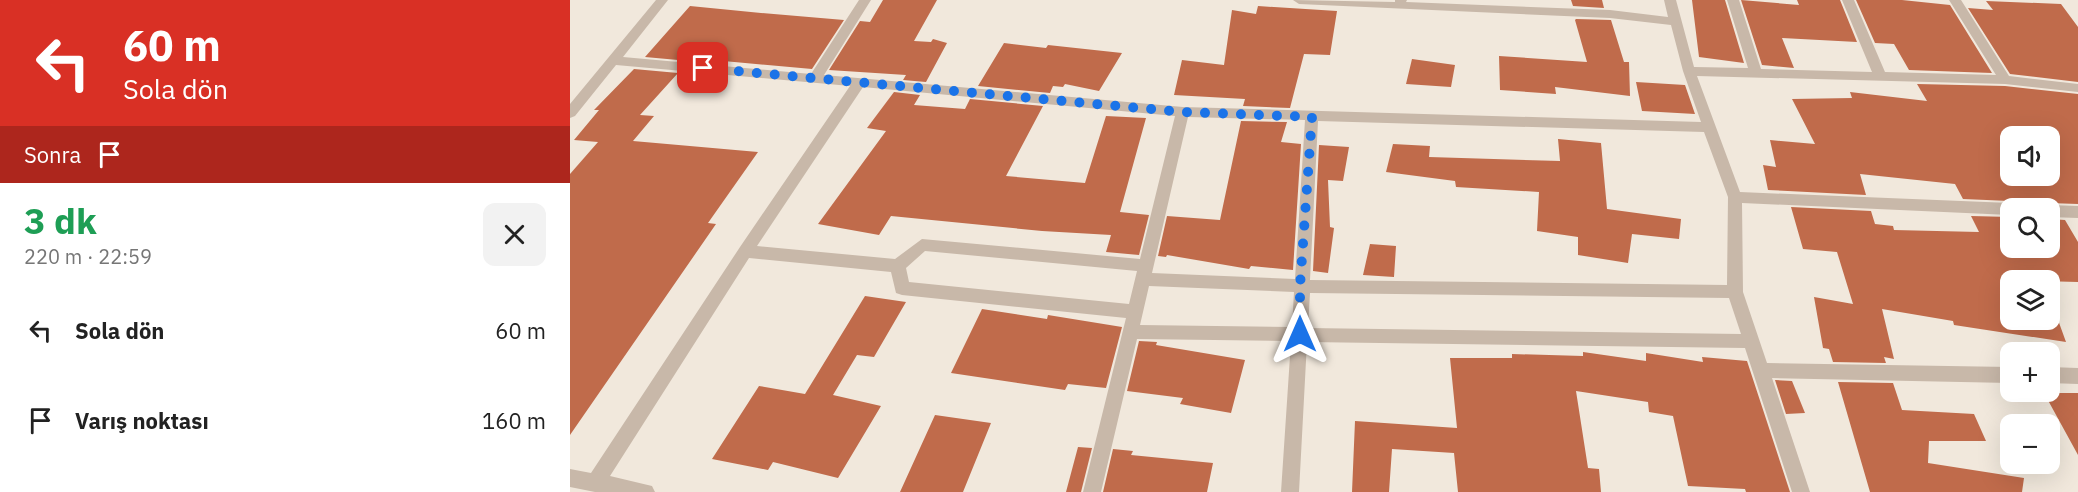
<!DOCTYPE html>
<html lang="tr">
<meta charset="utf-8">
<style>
body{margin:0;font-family:"IBM Plex Sans",sans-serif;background:#f2f2f2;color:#222;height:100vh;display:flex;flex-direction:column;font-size:22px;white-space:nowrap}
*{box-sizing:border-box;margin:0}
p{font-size:20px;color:#767676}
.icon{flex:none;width:33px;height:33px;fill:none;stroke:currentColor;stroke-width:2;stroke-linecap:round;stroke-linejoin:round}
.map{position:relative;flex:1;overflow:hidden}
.drawer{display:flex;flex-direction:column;background:#fff;width:570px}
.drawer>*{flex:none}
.hud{background:#d93025;color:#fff;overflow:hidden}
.buttons{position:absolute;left:1430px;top:126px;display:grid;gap:12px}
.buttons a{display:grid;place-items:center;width:60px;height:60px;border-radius:12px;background:#fff;box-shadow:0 6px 24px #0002;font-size:30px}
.pin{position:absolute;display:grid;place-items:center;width:51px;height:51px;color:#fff;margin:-26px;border-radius:12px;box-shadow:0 3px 9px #0006}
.me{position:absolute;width:66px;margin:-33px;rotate:0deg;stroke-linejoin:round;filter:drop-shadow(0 0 4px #0008)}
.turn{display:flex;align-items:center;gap:21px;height:126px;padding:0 24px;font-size:27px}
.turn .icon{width:78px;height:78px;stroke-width:2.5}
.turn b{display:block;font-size:42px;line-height:51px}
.then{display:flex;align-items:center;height:57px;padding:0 24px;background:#0003;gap:12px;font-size:22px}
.round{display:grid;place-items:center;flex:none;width:63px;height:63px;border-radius:12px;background:#f2f2f2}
.head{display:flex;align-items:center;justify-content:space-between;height:102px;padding:0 24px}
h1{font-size:36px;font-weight:700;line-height:45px;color:#1e9e55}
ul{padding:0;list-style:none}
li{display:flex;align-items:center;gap:18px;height:90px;padding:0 24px}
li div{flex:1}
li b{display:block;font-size:22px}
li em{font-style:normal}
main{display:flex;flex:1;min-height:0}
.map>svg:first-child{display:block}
.building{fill:#c06b4b;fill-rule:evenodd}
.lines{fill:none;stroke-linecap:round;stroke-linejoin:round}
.street{fill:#c8b8a9;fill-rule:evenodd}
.route{stroke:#1a73e8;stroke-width:10;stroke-dasharray:0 18}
</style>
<main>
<section class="drawer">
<div class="hud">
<div class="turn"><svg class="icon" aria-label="left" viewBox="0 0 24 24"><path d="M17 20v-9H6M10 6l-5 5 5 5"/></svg><div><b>60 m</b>Sola dön</div></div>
<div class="then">Sonra<svg class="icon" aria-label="arrive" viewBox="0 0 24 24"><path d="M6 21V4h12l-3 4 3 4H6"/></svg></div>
</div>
<div class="head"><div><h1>3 dk</h1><p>220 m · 22:59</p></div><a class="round"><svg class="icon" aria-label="close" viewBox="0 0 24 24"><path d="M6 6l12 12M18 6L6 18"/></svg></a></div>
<ul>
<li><svg class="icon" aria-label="left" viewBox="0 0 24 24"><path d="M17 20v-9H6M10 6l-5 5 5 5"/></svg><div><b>Sola dön</b></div><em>60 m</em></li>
<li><svg class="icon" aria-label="arrive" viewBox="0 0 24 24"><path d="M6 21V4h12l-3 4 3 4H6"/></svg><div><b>Varış noktası</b></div><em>160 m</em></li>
</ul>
</section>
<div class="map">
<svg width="1508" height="492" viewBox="0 0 1508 492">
<rect width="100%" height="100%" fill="#f1e8dc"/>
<path class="building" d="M313,0h54l-23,41 17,1 2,-3 14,4 -21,39 -23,-2 3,-5 -77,-5 31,-49 10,1z
M1001,0h31l2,8 -31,-2z
M1122,0h33l19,63 -45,-6z
M1171,0l58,5 -2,-5h43l17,42 -75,-4 12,30 -32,-3z
M1286,0h46l48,5 42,68 -83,-3 -15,-26 -19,-1z
M1416,1l75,3 17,23v55l-68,-8 -42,-66 25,2z
M120,6l71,7 83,7 -32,49 -121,-11 -2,3 -44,-4z
M688,6l79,5 -7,44 -26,-1 -14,54 -47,-2 2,-7 -71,-4 8,-35 42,5 8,-55 24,4z
M1006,19l35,1 13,42h5l1,34 -75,-9 1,7 -56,-4 -1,-34 88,6 -12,-42z
M434,43l42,5 2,-3 74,8 -23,38 -34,-7 -2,3 -10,-1 -3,7 -72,-7z
M842,59l43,6 -4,22 -45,-3z
M64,69l44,4 -38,42 14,1 -21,25 125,11 -50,71 8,1 -146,211v-261l28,-32 -24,-2 25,-30h-5z
M1066,82l49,3 10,29 -53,-3z
M1347,84l88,2 73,8v110l-29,-1 -8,5h-22l-9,-7 -47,-2 -8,-15 -95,-10 6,21 -98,-5 -5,-25 13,2 -6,-27 45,4 -23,-45 60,-1 -2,-6 77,9zM1440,136h39v40h-39z
M324,92l26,3 -6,10 51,4 5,-10 73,7 -37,70 79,7 21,-67 40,2 -26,94 29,3 -10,40 -33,-3 5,-17 -69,-4 -151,-15 -12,19 -61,-11 68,-93 -19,-3z
M671,121l46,1 -6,20 20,2 -8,126 -42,-4 -2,3 -82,-14 -1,2 -8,-1 9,-40 53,4z
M988,139l43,4 6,66 74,10 -2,20 -47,-5 -4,29 -50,-8v-18l-41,-6 2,-39 -83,-5 -1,-6 -69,-9 7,-28 37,2 -1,11 131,4z
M749,145l30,2 -6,34 -15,-1 2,47 4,1 -6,45 -15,-2z
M1221,207l80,4 4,13 18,2 1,4 85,2 -8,-16 39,1v31h39v-29l16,1 13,22v40l-68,-2v40h39v-25l17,47 -112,-17 -1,-4 -71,-12 12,50 -10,-2 2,6 -53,-1 -4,-13 -6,-1 -9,-51 39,7 -16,-52 -34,-3z
M800,244l26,2 -2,31 -31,-2z
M295,296l41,6 -32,55 -17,-2 -24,40 48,11 -43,72 -65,-16 -5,8 -56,-11 47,-73 46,8z
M412,309l65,10 1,-4 74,12 -16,61 -38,-4 -3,6 -114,-17z
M569,341l18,1 -1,3 89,15 -14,53 -51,-9 3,-6 -56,-7z
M1013,352l63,9v-8l57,9 -1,-5 45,4 43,131h-44l-1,-3 -57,-3 -15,-70 -24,-4 -1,-10 -72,-11 12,77 11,1 2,23h-143l-4,-39 -62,-4 -3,43h-37l3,-71 102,7 -7,-70h62v-4l71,2z
M1205,380l17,1 13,32 -19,1z
M1268,382l55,1 9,27 72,4 12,27h-57l-1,22 96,15 -2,14h-152z
M1474,393h34v62z
M365,415l56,8 -28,69h-63z
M508,447l14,1 -11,44h-15z
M543,449l20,2 -2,4 82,8 -6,29h-104z"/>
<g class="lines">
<path class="street" d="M86,0h12l-45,57 188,17 48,-74h12l-47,75 359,32 518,15 -18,-51 -12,-46 -61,-7 -311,-14 -6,-4 102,2v-2h12l-1,2 204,8 58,7 -4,-17h12l18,67 54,1 -21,-68h12l22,69 111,3 -30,-72h12l31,72 111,3 -47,-75h12l48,76 69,8v8l-73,-8 -308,-8 43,116 270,11 7,5h-7v7l-268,-12 1,89 24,71 243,4v16l-238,-5 38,114h-18l-47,-144 -438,-6 -8,150h-18l10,-151 -154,-2 -36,153h-18l43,-174 -224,-23 -6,-2 -5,-21 -142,-14 -139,218 42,10 3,6h-60l-25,-5v-18l21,4 149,-226 110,-161 -234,-21 -41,51 -5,2v-14zM293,87l312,29 -35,143 -218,-20 -27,20 -138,-13zM618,117l117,3 -10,159 -143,-6zM748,121l386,11 24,65 -1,88 -417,-5zM355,251l212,20 -8,33 -220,-22 -3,-14zM579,286l145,6 -2,35 -152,-2zM740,293l419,5 12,36 -433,-6z
M1479,205l29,1v12l-29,-1v-9h-6z
M1479,367l29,1v16l-29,-1z"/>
</g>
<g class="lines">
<path class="route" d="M133,68l480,44 129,5 -12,169v48"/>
</g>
</svg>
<div class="buttons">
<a><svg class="icon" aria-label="sound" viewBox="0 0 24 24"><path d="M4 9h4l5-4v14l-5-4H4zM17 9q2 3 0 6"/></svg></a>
<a><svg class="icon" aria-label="search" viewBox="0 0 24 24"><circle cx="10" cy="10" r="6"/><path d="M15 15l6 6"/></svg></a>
<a><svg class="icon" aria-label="layers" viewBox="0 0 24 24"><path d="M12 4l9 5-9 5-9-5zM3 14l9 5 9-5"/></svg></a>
<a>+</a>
<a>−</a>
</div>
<div class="pin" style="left:133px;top:68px;background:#d93025"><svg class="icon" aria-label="arrive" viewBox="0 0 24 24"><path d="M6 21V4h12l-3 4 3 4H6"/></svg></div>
<svg class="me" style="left:730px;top:334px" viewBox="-20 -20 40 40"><path d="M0-17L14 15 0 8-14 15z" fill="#1a73e8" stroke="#fff" stroke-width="4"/></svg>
</div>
</main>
